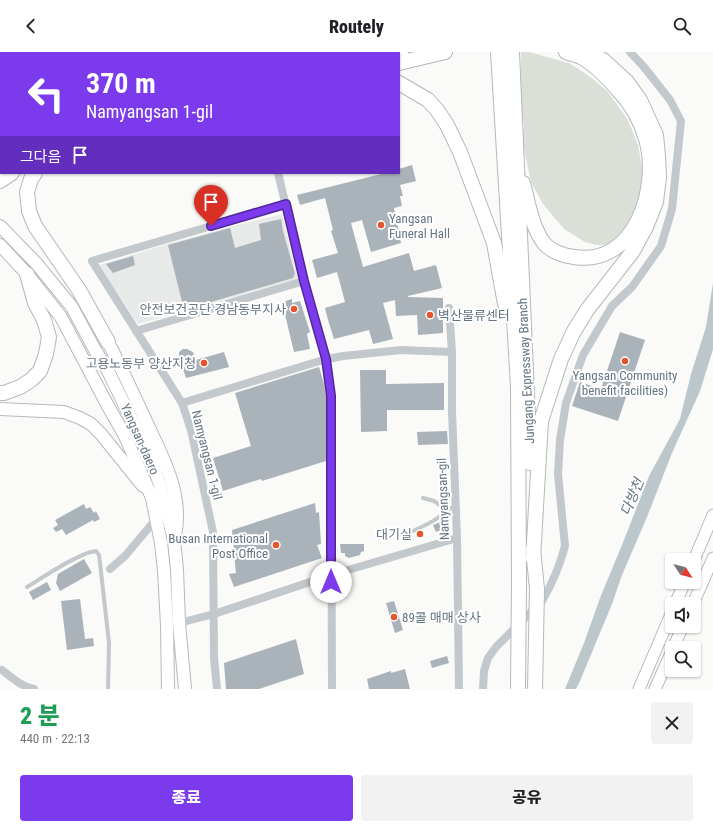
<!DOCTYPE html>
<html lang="ko">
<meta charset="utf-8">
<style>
body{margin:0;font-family:"Roboto Condensed","Noto Sans KR",sans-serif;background:#f2f2f2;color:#202124;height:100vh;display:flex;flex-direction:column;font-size:15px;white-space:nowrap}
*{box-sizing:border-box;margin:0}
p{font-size:13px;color:#757577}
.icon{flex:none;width:22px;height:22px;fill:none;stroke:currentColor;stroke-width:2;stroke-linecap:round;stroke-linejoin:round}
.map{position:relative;height:637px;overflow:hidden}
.details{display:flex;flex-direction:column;background:#fff;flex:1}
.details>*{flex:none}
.top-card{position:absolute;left:0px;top:0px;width:400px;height:122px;box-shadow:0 1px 3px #0004;background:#7c3aed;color:#fff;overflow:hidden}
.needle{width:26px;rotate:126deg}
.fabs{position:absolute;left:665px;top:501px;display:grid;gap:8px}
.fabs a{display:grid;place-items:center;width:36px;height:36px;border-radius:4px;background:#fff;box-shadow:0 1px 3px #0004;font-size:20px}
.pin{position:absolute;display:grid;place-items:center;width:34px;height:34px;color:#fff;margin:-41px -17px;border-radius:50% 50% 50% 0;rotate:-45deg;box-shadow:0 0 4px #0007}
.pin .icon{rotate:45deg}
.me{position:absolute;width:44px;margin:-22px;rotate:0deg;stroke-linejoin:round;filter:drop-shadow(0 0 3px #0008)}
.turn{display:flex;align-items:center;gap:14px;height:84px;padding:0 20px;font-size:18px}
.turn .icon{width:52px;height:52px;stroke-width:2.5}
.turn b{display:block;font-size:28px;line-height:34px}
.then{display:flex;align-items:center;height:38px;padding:0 20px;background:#0003;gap:8px;font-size:15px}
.round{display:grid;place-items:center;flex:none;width:42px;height:42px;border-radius:4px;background:#f2f2f2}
.headline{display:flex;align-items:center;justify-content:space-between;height:68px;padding:0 20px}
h1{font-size:24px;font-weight:800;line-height:30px;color:#1e9e55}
.cta{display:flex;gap:8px;margin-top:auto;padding:8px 20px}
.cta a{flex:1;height:46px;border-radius:4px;background:#7c3aed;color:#fff;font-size:16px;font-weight:800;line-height:46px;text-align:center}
.cta a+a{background:#f2f2f2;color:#202124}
header{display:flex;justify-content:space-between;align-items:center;height:52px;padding:0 20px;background:#fff;font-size:18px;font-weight:800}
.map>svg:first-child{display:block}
.built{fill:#e8e9e9}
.green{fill:#dadfd7}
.water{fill:#bbc7cb}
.building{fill:#aab3b9}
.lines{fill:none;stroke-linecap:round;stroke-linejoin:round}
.secondary-casing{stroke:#b3babf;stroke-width:13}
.primary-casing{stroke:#b5babe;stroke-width:14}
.highway-casing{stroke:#b4b9bd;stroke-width:16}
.lane{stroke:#c3c8cc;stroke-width:4}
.street{stroke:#c3c8cc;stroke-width:8}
.secondary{stroke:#fff;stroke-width:11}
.primary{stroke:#fff;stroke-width:12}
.highway{stroke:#fff;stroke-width:14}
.highway-bridge-casing{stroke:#b4b9bd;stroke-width:16;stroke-linecap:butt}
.highway-bridge{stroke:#fff;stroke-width:14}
.route-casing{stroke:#51269a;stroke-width:10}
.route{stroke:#7c3aed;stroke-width:7}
.poi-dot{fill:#e4572e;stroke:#fff;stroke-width:1.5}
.labels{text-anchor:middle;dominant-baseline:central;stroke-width:4;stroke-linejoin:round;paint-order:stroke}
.poi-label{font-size:13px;fill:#657683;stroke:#fff;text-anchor:end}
.street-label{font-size:13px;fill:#657683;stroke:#fff}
.water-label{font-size:14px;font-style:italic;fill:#60757c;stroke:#fff}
</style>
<header><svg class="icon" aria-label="back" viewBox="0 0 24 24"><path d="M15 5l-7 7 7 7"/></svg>Routely<svg class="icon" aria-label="search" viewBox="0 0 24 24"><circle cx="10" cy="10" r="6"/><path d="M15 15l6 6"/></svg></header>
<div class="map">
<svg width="713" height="637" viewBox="0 0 713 637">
<rect width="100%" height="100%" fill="#fafaf8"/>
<path class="built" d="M282,162l16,65 -160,45 -39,-59 65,-20 69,-19z"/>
<path class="green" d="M521,0h8l40,11 23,15 16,14 20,28 10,25 4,22v30l-7,25 -26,23h-13l-11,-3 -21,-13 -21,-25 -12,-22 -9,-42 2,-15 -3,-18z"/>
<path class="water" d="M713,231v66l-13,42 -28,62 -25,64 -25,58 -10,29 -32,77 -4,8h-11l19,-46 16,-45 22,-53 27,-69 31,-57 11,-45 15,-47z"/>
<path class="building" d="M412,113l4,16 -16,4 3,11h-3l2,10 -8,2 7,35 -30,9 -9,-32 -11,3 12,44 46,-14 5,18 22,-6 6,23 -34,8v1l35,1v35l-25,2 -1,-20 -21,1 -1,-16 -12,3 10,36 -20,5 -4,-14 -35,9 -6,-19 -3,-12 20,-6 -8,-30 -20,6 -5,-18 26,-7 -7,-22 2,-1 -8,-32 -25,7 -3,-10 88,-22h14v-4z
M281,167l2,12 12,43 -2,4 -109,32 -16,-65 62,-17 5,20 26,-8 -2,-16z
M133,204l2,9 -22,8 -7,-9z
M292,247v4l8,-2 10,31 -3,2 3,15 -16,3 -12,-50z
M620,280l25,8 -27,81 -46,-15 8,-24 21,7z
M183,297h4l6,3 3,8 28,-8 5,15 -43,11 -7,-21v-5z
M319,315l5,17 2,12v65l-64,20 -1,-2 -38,12 -10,-33 38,-12 -16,-53z
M360,318h26v14l58,-1v27h-57v21l-26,1z
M447,379l1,13 -30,1 -1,-13z
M315,451l1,10 3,-1 2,32 -4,1 5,13 -88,29 -5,-13 7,-1 -4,-43z
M84,452l2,5 4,-2 4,6 2,-2 4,8 -6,3 -1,-2 -27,15 -4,-6 -6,3 -3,-4 5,-3 -3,-5z
M446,468l3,7 -13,5 -3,-7z
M340,492h24v7l-3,1 -1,3 -11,3 -4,-2v-3h-4z
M84,507l8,14 -32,18 -4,-8 2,-9z
M47,530l4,8 -18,10 -4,-8z
M80,547l5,40 8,-1 1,8 -27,4 -6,-49z
M394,549l9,29 -8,3 -9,-30z
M296,587l8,35 -45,15h-33l-2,-26z
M447,604l2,7 -17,5 -2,-7z
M405,617l5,20h-41l-2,-10 24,-8v2z"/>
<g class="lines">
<g class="secondary-casing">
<path id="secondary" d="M694,508l19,-45
M675,552l10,-22
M693,552l20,-46
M673,596l10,-22
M639,637l33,-77
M655,637l17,-38"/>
</g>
<g class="primary-casing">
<path id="primary" d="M0,94h1
M0,120l1,-1
M0,174l36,37 36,44 23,43 13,21 43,88 9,26 14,55 3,30 2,53 6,66
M0,193l27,29 34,43 48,91 16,28 27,62 9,45 3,28 3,54 1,64
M108,290c13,25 25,51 37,77 17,37 39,75 30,116
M0,357l64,3 16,6 11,6 10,10 42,52"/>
</g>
<g class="highway-casing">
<path id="highway" d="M498,0l20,334 1,197
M512,0l18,411
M359,1l2,-1
M396,1l5,-1
M399,11l46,-11
M399,31l29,17 9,10 10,15 13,27 34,91 11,61
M35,121l-4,6 -4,13 2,19 6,15 44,64 29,52
M0,129l12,-8
M523,131c5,19 9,45 21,60 6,8 20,13 30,14 62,10 86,-71 72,-118 -5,-18 -14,-34 -27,-48 -9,-11 -25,-27 -38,-34 -4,-2 -10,-3 -15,-5
M0,341h4l16,-6 11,-7 9,-9 6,-17 3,-17 -5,-17 -9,-17 -8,-29
M533,497l4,40
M533,507l8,-138 20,-62 13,-28 13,-21 46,-59 13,-24 10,-25 3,-25 -1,-21 -2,-21 -16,-35 -13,-18 -24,-22 -14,-8"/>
</g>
<path class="lane" d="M423,446l11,3 6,4
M413,479c9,-4 18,-8 26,-14 6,-4 10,-9 17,-11
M27,535c15,-9 53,-35 69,-36l3,4 1,8 9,80 -1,46"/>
<path class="street" d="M132,1l1,-1
M0,47l1,-1
M278,121l26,108 22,78 5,37 1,293
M449,256l3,44v59l5,127 2,151
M136,279l168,-50
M182,351l141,-43 20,-4 58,-6 51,2
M110,517l15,-13 32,-38
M179,571l35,-9 117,-39 126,-37
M2,618c10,8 19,16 32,19
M217,637l-3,-31 -1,-126 -22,-102 -9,-27 -90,-142 194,-57
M483,637l1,-18 4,-13 8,-11 46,-46c10,-17 18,-36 23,-55l-7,-72 2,-34 6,-37 17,-48 29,-49 20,-19 29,-41 11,-37 9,-88 -11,-21 -26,-33 -14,-15"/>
<use href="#secondary" class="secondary"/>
<use href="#primary" class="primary"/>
<use href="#highway" class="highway"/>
<g class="highway-bridge-casing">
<path id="highway-bridge" d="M518,637l1,-106
M535,637l2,-100"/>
</g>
<use href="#highway-bridge" class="highway-bridge"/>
</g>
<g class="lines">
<g class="route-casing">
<path id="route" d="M211,174l75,-22 18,77 22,78 5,37v186"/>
</g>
<use href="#route" class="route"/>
</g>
<g class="poi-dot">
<circle cx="381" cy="173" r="4"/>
<circle cx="294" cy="257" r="4"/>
<circle cx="430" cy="263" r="4"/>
<circle cx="625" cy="309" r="4"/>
<circle cx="204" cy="311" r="4"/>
<circle cx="420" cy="482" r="4"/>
<circle cx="276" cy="493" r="4"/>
<circle cx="394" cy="565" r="4"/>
</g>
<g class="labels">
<g class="poi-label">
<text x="389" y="166" text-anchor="start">Yangsan<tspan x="389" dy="15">Funeral Hall</tspan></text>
<text x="286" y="257">안전보건공단 경남동부지사</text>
<text x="438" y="263" text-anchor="start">벽산물류센터</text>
<text x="196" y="311">고용노동부 양산지청</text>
<text x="625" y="323" text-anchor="middle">Yangsan Community<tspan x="625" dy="15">benefit facilities)</tspan></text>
<text x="412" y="482">대기실</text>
<text x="268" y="486">Busan International<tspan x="268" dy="15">Post Office</tspan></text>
<text x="402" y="565" text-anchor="start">89콜 매매 상사</text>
</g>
<g class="street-label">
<text transform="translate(526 319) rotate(-93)">Jungang Expressway Branch</text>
<text transform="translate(140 387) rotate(66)">Yangsan-daero</text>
<text transform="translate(207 403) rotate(76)">Namyangsan 1-gil</text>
<text transform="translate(443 447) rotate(-92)">Namyangsan-gil</text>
</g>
<g class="water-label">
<text transform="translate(632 445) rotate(-67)">다방천</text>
</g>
</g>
</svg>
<div class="fabs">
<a><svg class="needle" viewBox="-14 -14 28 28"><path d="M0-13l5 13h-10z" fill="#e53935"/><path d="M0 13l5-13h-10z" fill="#757577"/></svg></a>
<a><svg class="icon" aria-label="sound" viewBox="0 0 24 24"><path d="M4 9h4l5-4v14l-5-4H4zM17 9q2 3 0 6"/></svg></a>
<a><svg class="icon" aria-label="search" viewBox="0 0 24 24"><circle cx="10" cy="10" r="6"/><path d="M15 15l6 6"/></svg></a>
</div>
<div class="pin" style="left:211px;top:174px;background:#d93025"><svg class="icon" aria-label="arrive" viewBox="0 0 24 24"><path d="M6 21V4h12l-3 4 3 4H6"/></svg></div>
<svg class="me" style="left:331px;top:530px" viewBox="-20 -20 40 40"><circle r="19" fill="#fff"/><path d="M0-13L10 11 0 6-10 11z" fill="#7c3aed"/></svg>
<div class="top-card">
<div class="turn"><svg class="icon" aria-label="left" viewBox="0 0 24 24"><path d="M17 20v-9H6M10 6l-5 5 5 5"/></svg><div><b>370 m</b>Namyangsan 1-gil</div></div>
<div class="then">그다음<svg class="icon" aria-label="arrive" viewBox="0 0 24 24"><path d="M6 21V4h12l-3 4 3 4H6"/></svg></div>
</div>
</div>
<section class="details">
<div class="headline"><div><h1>2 분</h1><p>440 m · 22:13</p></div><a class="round"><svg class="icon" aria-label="close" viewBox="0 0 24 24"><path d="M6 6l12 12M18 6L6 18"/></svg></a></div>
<div class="cta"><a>종료</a><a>공유</a></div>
</section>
